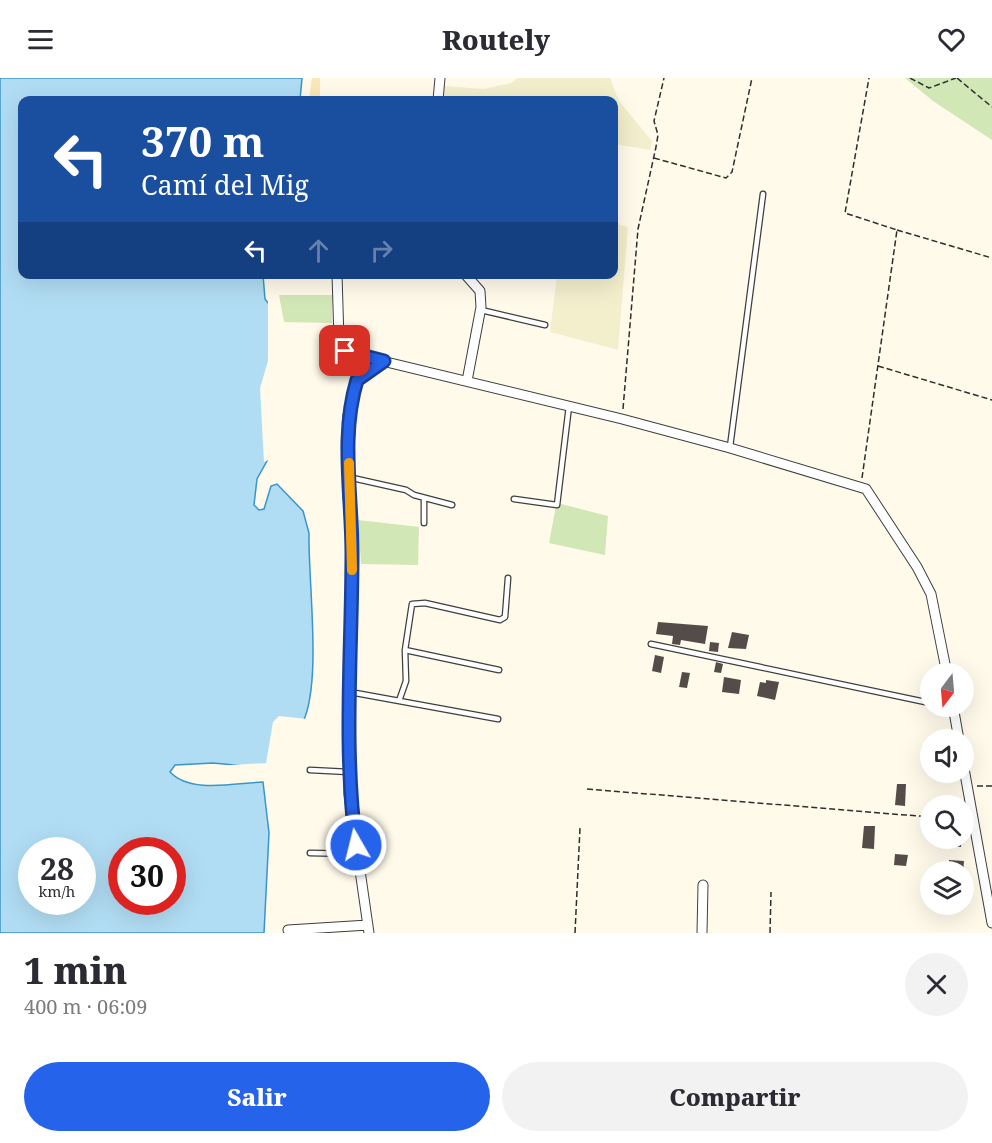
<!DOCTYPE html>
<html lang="es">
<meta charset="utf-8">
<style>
body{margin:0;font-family:"Noto Serif",serif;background:#f2f2f3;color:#2b2b33;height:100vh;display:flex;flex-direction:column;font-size:22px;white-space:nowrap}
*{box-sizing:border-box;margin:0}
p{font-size:20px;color:#7c7c81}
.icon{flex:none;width:33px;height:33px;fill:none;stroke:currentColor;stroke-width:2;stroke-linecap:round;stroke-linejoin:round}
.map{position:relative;height:855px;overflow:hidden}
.drawer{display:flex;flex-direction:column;background:#fff;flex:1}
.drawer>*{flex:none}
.guide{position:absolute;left:18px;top:18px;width:600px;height:183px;border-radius:12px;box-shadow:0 6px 24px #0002;background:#1a4fa0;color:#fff;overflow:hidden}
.needle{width:39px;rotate:196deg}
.buttons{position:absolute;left:920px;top:585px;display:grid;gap:12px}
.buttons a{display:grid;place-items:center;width:54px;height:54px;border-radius:50%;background:#fff;box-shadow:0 6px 24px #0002;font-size:30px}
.speed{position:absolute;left:18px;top:759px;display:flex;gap:12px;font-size:30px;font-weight:700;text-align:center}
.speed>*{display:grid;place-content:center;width:78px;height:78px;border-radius:50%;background:#fff;box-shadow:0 6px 24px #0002;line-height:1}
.speed small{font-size:15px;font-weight:400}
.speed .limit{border:9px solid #d22;background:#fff;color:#111}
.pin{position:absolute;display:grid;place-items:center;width:51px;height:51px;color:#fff;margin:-26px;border-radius:12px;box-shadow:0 3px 9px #0006}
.me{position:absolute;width:66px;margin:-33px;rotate:352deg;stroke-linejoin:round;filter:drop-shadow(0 0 4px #0008)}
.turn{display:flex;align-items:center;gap:21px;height:126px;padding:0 24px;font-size:27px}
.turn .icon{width:78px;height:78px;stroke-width:2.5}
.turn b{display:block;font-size:42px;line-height:51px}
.lanes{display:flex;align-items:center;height:57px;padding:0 24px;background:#0003;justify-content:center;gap:30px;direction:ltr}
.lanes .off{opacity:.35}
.round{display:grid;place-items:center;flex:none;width:63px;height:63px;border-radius:32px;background:#f2f2f3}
.summary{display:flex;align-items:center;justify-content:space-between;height:102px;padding:0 24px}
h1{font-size:36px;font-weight:800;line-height:45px}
.action{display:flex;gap:12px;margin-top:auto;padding:12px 24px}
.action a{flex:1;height:69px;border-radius:36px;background:#2563eb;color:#fff;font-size:24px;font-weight:800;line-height:69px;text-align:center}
.action a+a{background:#f2f2f3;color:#2b2b33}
header{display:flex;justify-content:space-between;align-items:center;height:78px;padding:0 24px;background:#fff;font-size:27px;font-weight:800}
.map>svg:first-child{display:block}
.farmland{fill:#f3efcc}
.green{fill:#d1e7b6}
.sand{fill:#f9e8b8}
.water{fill:#b1ddf4;stroke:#3995ca;stroke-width:1.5;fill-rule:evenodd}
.pier{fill:#fffaea}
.building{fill:#544c48}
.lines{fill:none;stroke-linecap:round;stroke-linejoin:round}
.lane-casing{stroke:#3f3f3f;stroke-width:7}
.street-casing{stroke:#3f3f3f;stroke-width:11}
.path{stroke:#2e2e2e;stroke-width:1.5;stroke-dasharray:6 3;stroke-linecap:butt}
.lane{stroke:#fff;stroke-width:4.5}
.street{stroke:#fff;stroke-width:9}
.route-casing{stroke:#184099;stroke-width:15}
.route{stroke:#2563eb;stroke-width:10}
.slow{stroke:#f59e0b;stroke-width:10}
</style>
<header><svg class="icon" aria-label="menu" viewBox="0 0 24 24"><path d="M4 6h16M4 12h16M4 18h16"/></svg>Routely<svg class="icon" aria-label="heart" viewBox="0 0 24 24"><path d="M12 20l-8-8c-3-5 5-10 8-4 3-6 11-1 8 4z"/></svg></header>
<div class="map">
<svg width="992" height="855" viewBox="0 0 992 855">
<rect width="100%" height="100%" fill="#fffaea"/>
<path class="farmland" d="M517,0h93l9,23 33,40 -2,9 -36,-6v-44h-171l1,-14 40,3 27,-6z
M614,145l14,4 -10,123 -68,-18 7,-57 57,-1z"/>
<path class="green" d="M905,0h87v62l-59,-39z
M279,217h53v28l-48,-1z
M561,426l47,12 -3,39 -56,-12 7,-37z
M358,442l61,7 -1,38 -57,-1z"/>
<path class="sand" d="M312,0h8v22h-11z"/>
<path class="water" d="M0,0h302l-2,22h-278v174l241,1 2,24 10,13v53l-12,24 5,70 -11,20 -3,26 5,5 5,-1 7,-23 6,-2 26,27 6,22c-1,49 13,148 -6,189l-27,-1 -5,41 -16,5 -42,-4 -38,2 -5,7c21,22 65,11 93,10l6,51 -5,100h-264zM32,772h50v52h-50zM122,772h50v52h-50z"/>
<path class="pier" d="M268,220l9,11 1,35 -2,27 -10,18 5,70 -7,3 -4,-74 8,-27z
M279,638l28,3 -4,6 -24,-1 -5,38 -3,3 -16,5 -42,-4 -32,2 85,-5 7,-41z"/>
<path class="building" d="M658,544l50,4 -3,18 -24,-4 -1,5 -8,-1 1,-8 -17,-2z
M732,554l17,3 -3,14 -18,-1z
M710,564l9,1 -1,9 -9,-1z
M655,577l9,2 -3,16 -9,-2z
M716,584l7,2 -2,9 -7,-1z
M682,594l8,1 -3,15 -8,-1z
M724,599l17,3 -2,14 -17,-2z
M766,602l13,2 -4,18 -18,-4 3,-14 6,1z
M897,706h9l-1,22 -10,-1z
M864,748h11l-1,23 -12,-1z
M948,760h14l-1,9 -14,-1z
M895,776l13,1 -2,11 -12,-1z
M949,782l15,1 -1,11h-15z"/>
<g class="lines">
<g class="lane-casing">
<path id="lane" d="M481,232l64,15
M730,369l33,-253
M348,399l58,13 8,5 38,10
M514,421l43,6 12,-99
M424,445v-25
M651,566l279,59
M405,572l94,20
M350,614l148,27
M399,623l7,-20 -1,-31 7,-46 13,-1 75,17 5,-3 3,-39
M310,692l39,2
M310,775l47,1"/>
</g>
<g class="street-casing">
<path id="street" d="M438,22l2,-22
M337,196l2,66 6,12 277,67 108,29 136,41 51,78 14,27 16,80
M465,196l15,17 1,16 -14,74
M953,628l6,34
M963,685l29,160
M288,852l80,-5
M369,855l-20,-139 3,-245 -4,-53v-81l9,-35 27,-19
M702,855l1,-48"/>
</g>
<path class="path" d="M910,0l19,10 27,-10
M957,0l35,29
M654,80l72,20 6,-6 20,-94
M897,152l95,28
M878,288l114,34
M623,331l15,-180 18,-82 2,-12 -4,-14 10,-43
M862,400l35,-248 -52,-17 24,-135
M977,708h15
M587,711l343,28
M575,855l5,-105
M770,855l1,-41"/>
<use href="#lane" class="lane"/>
<use href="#street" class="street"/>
</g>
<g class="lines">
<g class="route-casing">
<path id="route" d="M345,273l39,10 -27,19c-17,56 -5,115 -5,173 0,97 -9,196 4,292"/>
</g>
<use href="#route" class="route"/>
<path class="slow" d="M349,385l3,107"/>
</g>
</svg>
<div class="buttons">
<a><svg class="needle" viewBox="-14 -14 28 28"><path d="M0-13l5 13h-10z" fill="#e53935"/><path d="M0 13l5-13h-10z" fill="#7c7c81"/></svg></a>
<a><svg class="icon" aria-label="sound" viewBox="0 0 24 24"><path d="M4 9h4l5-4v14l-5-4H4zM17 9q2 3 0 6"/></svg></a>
<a><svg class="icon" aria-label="search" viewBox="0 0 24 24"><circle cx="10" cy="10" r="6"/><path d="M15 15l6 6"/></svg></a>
<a><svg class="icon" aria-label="layers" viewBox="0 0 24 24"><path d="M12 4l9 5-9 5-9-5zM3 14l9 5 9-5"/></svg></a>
</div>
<div class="speed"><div>28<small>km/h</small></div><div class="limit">30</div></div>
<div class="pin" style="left:345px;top:273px;background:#d93025"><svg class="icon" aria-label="arrive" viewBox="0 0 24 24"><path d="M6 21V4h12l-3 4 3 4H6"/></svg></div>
<svg class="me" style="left:356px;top:767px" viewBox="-20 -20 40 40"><circle r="17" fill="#2563eb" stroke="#fff" stroke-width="3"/><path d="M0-11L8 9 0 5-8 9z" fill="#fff"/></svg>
<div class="guide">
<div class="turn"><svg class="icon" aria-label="left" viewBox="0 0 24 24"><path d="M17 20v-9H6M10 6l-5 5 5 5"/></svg><div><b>370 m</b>Camí del Mig</div></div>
<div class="lanes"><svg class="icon" aria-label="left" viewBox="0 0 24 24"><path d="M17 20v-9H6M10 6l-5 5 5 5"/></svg><svg class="icon off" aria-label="ahead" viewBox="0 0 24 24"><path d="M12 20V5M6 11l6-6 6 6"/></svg><svg class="icon off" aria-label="right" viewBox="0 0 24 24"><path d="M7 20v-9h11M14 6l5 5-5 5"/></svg></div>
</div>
</div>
<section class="drawer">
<div class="summary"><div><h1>1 min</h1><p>400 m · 06:09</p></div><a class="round"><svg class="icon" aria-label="close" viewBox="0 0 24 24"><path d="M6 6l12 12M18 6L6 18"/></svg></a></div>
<div class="action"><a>Salir</a><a>Compartir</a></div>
</section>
